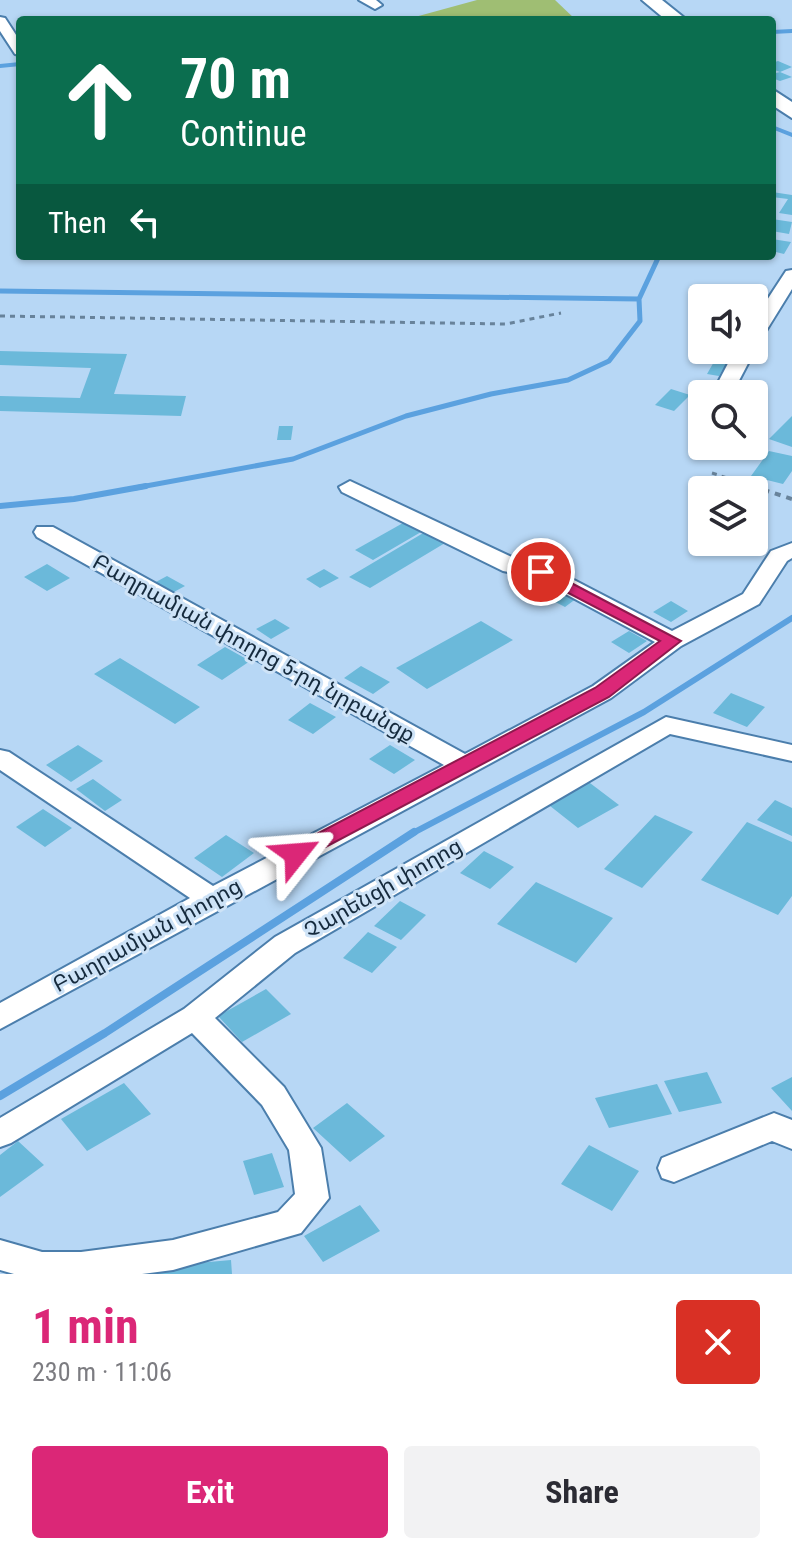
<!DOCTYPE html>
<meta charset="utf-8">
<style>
body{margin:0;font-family:"Roboto Condensed","Noto Sans Armenian",sans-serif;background:#f2f2f3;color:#2b2b33;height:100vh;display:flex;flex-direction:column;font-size:30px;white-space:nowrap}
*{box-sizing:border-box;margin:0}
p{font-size:26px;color:#7c7c81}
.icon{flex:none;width:44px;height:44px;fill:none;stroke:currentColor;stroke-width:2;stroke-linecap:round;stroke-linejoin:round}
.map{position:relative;height:1274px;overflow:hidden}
.panel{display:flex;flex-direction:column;background:#fff;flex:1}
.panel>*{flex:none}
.top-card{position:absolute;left:16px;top:16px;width:760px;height:244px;border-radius:8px;box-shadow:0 2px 6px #0004;background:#0b6e4f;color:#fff;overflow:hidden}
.controls{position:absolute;left:688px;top:284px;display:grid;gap:16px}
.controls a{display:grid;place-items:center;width:80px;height:80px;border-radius:8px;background:#fff;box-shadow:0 2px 6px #0004;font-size:40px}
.pin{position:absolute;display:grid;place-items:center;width:68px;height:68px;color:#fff;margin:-34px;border:4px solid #fff;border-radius:50%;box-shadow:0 2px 8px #0007}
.me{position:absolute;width:88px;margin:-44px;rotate:62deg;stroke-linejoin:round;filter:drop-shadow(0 0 6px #0008)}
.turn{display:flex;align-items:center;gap:28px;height:168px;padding:0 32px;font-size:36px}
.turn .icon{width:104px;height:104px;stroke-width:2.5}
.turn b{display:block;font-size:56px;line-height:68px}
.then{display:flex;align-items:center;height:76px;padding:0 32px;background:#0003;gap:16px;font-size:30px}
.round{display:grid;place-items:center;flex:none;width:84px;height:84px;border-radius:8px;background:#f2f2f3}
.head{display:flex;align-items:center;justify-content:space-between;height:136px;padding:0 32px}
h1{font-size:48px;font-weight:700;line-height:60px;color:#db2777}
.cta{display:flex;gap:16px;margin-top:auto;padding:16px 32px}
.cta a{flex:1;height:92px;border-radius:8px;background:#db2777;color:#fff;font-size:32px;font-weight:700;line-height:92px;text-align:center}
.cta a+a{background:#f2f2f3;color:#2b2b33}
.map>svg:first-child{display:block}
.green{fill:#9fbe73}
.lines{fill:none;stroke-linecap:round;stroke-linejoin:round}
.stream-far3{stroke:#5ba1df;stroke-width:4}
.stream-far2{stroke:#5ba1df;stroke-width:5}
.stream-far1{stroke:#5ba1df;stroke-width:6}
.stream{stroke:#5ba1df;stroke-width:8}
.building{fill:#6bb9da}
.minor-casing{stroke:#4b7eac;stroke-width:4}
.major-casing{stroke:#4b7eac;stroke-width:4}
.path-far1{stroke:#68839b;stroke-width:3;stroke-dasharray:5 5;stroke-linecap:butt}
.path{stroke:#68839b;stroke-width:4;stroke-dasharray:6 6;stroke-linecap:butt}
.minor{fill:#fff;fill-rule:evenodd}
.major{fill:#fff;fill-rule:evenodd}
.route{fill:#db2777;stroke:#8e194d;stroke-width:2}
.labels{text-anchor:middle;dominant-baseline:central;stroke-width:6;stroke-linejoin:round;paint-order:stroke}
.street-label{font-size:22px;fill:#152a3d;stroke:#cee3f7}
</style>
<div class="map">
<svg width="792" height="1274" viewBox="0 0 792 1274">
<rect width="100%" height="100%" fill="#b7d7f5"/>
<path class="green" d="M477,0h78l21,20h-172z"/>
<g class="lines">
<path class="stream-far3" d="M772,32l20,-1
M0,66l20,-2
M772,127l20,8"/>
<path class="stream-far2" d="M0,291l639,8
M135,488l158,-29 113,-43 85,-22 77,-14 41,-19 31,-40 -1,-22 20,-43"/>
<path class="stream-far1" d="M0,506l74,-7 72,-13
M411,834l233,-122 148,-94"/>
<path class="stream" d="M0,1096l105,-63 309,-201"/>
</g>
<path class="building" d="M778,61l14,6 -12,5 12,5 -12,4 -8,-3v-4l8,-2 -8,-3v-6z
M772,192l20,3v20l-13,-2 9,-14 -16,-2z
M772,219l20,3 -3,12 -17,-3z
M772,239l19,3 -7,12 -12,-3z
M729,286l28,6 -4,6h-33z
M0,351l127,3 -13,40 72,2 -5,20 -181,-5v-15l80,2 11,-30 -91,-3z
M715,360l12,3 -8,13 -12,-2z
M671,389l19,6 -16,16 -19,-6z
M792,416v31l-23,-8z
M279,426h14l-2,14h-14z
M769,451l23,5v15l-9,13 -32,-8z
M403,523l18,9 -48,28 -18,-10z
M425,532l20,11 -75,45 -21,-11z
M47,564l23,14 -23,13 -23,-14z
M324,569l15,9 -19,10 -14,-9z
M167,576l18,10 -13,7 -18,-10z
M552,586l25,12 -12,9 -25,-13z
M671,601l17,10 -17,11 -18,-10z
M275,619l15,9 -19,11 -15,-10z
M481,621l32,19 -86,49 -31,-21z
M629,631l18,10 -18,12 -18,-11z
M225,647l25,14 -28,19 -25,-15z
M120,658l80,49 -25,17 -81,-50z
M361,666l29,16 -17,12 -29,-16z
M731,693l34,14 -18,20 -34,-14z
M310,703l26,14 -23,17 -25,-14z
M78,745l25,16 -32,21 -25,-17z
M390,745l25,15 -21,14 -25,-15z
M93,779l29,21 -17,11 -29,-22z
M586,780l33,25 -41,23 -33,-26z
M775,800l17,8v28l-35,-16z
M43,809l29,19 -27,19 -29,-20z
M655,815l38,17 -51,56 -38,-19z
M747,822l45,20v54l-14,19 -77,-35z
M226,835l28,18 -32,24 -28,-19z
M484,851l30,16 -24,22 -30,-16z
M536,882l77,36 -37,45 -79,-39z
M400,901l26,14 -25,25 -27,-14z
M368,932l29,15 -25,26 -29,-15z
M266,989l25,25 -49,28 -24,-26z
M707,1072l15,31 -43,9 -15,-31z
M792,1077v34l-21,-23z
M124,1083l27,31 -64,37 -26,-32z
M657,1084l15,30 -63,14 -14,-30z
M347,1103l38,33 -35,26 -37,-34z
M18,1141l26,24 -44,32v-42z
M589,1145l50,26 -27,40 -51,-27z
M272,1153l12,34 -30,8 -11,-34z
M360,1205l20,26 -57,31 -19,-26z
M231,1260l1,14h-78l-1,-7z"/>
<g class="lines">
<g class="minor-casing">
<path id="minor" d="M359,0h17l6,5 -7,4z
M0,17l5,1 15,23v14l-5,-1 -15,-23z
M792,270v19l-31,50 -7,2v-21l32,-49z
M735,350h20l-23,44h-20z
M350,481l168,79 31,7 123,64 71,-37 28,-43 21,-8v15l-5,3 -28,43 -78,42 -70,52 -611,331v-26l190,-105 -190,-128v-20l9,2 204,134 231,-121 -407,-228 -3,-5 3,-5h16l412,227 128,-68 62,-44 -121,-65 -31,-6 -161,-79 -3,-5z
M666,717l126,28v16l-122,-27 -375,219 -80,65 69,69 37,61 8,50 -28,35 -128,37 -31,4h-128l-14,-4v-30l42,12h39l92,-12 105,-28 17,-18 -6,-44 -27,-45 -70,-72 -181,110 -11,4v-29l184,-109 91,-72z
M774,1113l18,7v29l-20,-8 -98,41 -12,-4 -4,-10 4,-10z"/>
</g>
<g class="major-casing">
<path id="major" d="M642,0h20l25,20h-21z
M772,89l20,13v16l-20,-13z"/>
</g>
<path class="path-far1" d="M0,316l506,8 55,-11
M712,473l46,15"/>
<path class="path" d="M752,486l40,13"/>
<use href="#minor" class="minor"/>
<use href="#major" class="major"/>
</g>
<path class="route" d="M541,567l140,74 -72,56 -306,162h-15l-3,-5 3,-5 307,-161 65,-47 -126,-66 -2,-3z"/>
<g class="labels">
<g class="street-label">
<text transform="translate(254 648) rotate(29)">Բաղրամյան փողոց 5-րդ նրբանցք</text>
<text transform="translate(383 888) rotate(-30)">Չարենցի փողոց</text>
<text transform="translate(147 935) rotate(-29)">Բաղրամյան փողոց</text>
</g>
</g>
</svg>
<div class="controls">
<a><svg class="icon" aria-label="sound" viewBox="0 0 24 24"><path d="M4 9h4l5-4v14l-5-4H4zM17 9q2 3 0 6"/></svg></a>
<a><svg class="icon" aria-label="search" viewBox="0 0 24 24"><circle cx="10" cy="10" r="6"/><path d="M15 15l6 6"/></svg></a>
<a><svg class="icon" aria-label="layers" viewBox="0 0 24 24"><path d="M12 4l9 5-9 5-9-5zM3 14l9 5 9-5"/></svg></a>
</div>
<div class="pin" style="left:541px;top:572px;background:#d93025"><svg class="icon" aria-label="arrive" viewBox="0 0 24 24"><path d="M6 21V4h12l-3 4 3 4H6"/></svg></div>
<svg class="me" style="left:296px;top:854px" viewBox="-20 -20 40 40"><path d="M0-17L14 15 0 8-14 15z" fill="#db2777" stroke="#fff" stroke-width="4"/></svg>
<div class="top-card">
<div class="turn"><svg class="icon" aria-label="ahead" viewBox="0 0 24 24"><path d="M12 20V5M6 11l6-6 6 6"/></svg><div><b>70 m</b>Continue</div></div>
<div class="then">Then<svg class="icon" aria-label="left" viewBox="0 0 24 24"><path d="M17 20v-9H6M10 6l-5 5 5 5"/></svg></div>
</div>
</div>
<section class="panel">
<div class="head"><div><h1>1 min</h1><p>230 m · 11:06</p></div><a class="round" style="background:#d93025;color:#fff"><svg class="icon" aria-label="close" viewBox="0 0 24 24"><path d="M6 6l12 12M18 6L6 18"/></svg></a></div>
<div class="cta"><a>Exit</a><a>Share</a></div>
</section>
